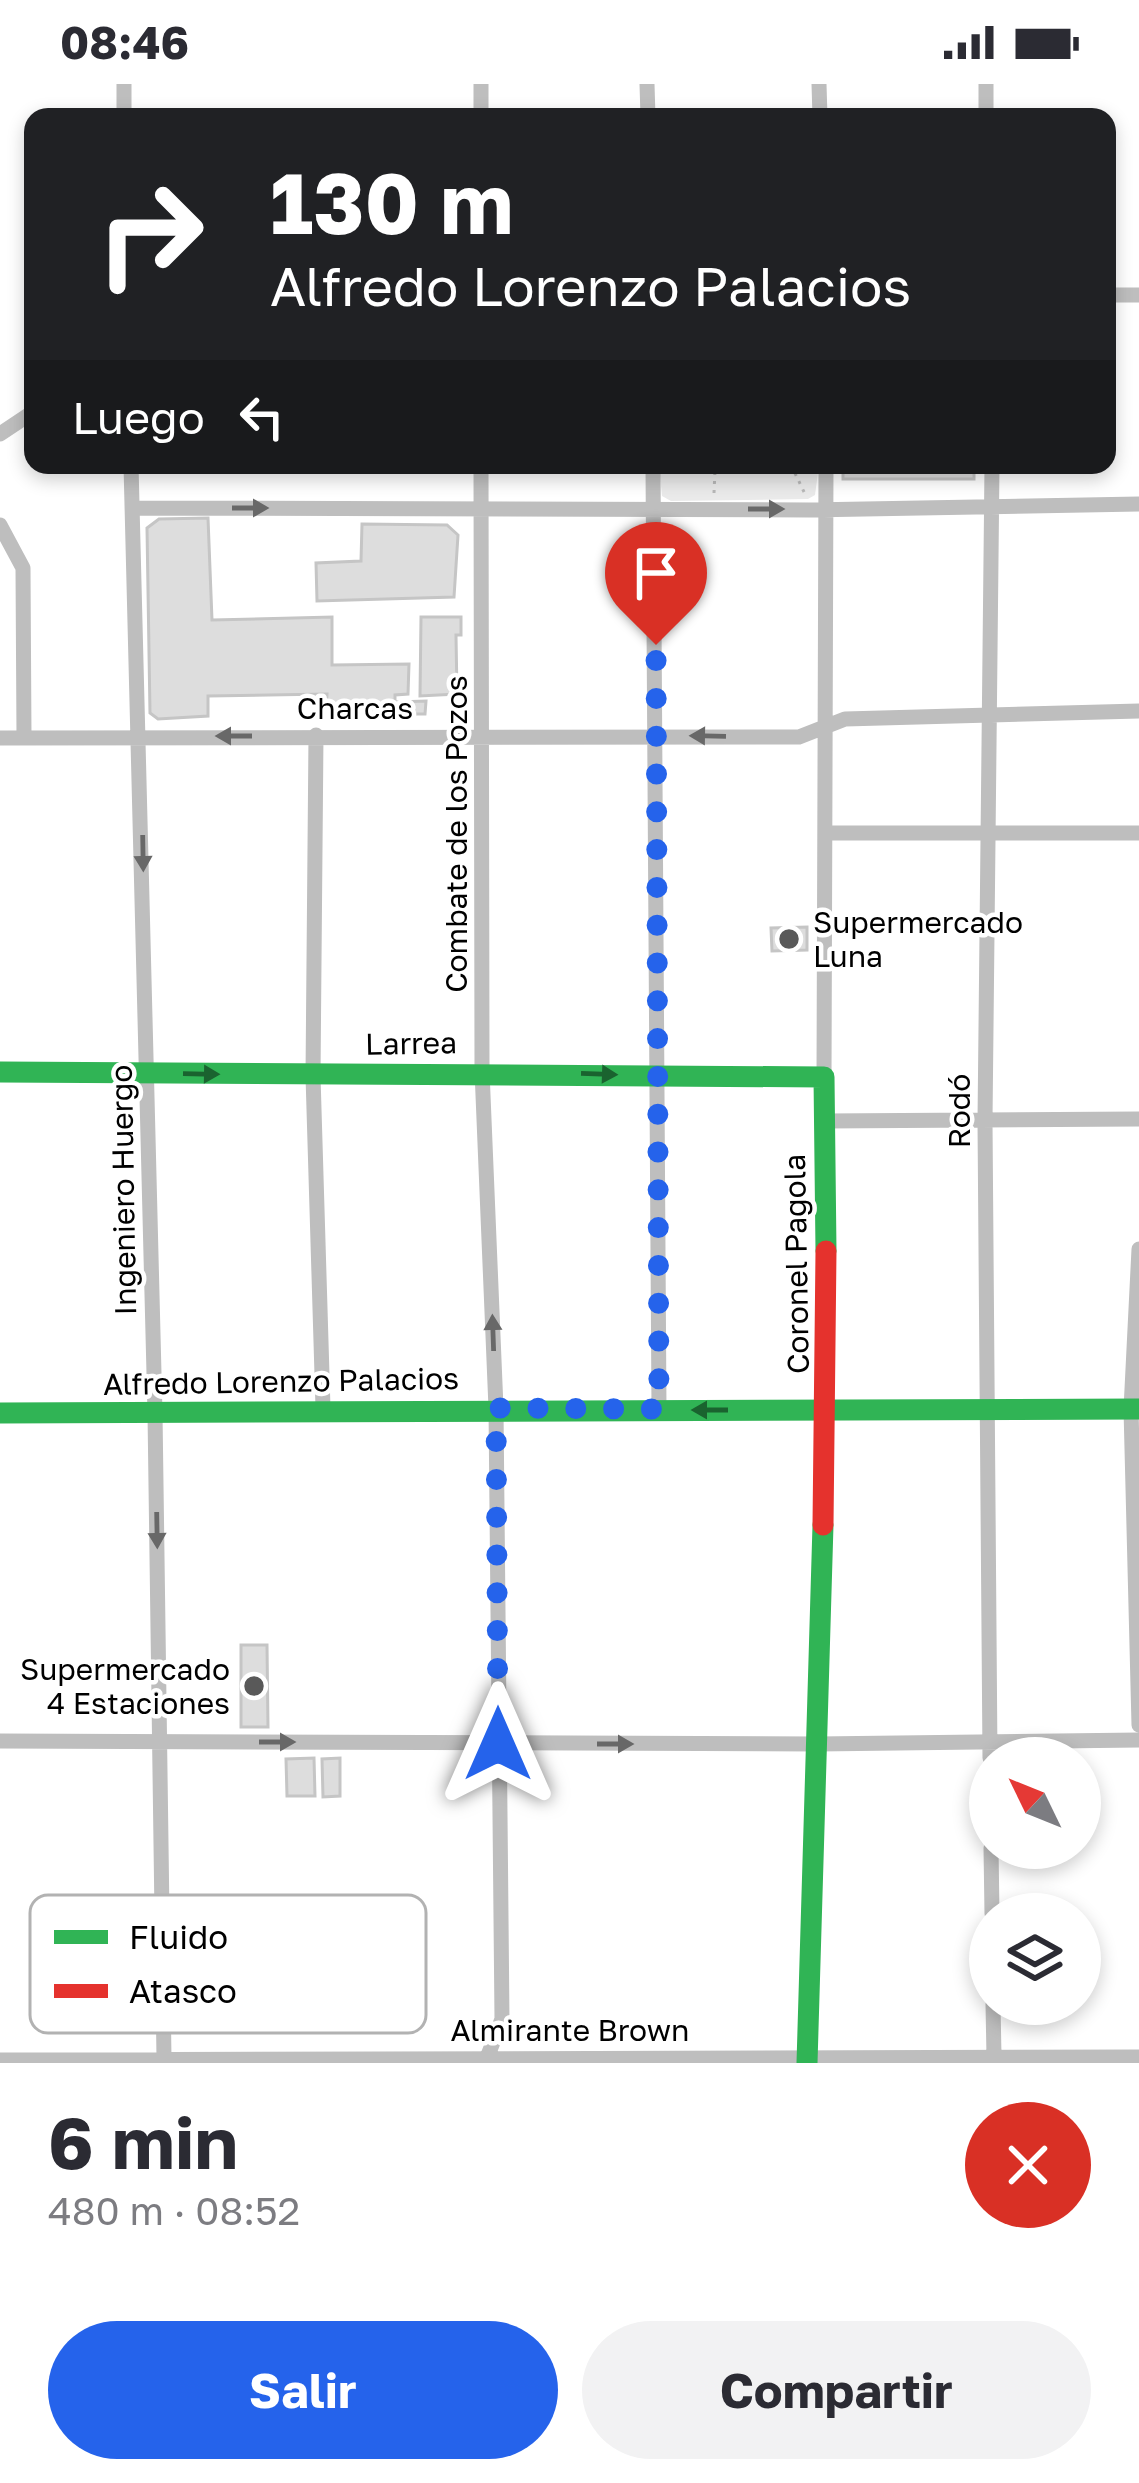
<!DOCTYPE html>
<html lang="es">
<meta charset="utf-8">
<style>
body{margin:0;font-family:"Golos Text",sans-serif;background:#f2f2f3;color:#2b2b33;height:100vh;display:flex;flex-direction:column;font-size:45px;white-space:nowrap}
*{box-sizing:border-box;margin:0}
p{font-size:39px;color:#7c7c81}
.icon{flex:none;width:66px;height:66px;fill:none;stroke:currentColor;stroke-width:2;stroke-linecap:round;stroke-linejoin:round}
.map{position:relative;height:1979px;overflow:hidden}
.details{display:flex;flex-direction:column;background:#fff;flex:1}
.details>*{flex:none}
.hud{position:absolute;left:24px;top:24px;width:1092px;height:366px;border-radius:24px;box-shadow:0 6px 18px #0003;background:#202124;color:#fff;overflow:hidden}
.needle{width:78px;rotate:313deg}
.tools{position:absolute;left:969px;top:1653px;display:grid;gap:24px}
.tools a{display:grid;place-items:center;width:132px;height:132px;border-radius:50%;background:#fff;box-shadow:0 6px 18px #0003;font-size:60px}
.pin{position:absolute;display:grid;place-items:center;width:102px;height:102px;color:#fff;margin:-123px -51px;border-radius:50% 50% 50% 0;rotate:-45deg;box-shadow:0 0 12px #0007}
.pin .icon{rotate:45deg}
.me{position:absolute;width:132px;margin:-66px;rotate:0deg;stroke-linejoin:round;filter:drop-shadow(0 0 9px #0008)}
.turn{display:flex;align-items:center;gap:42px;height:252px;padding:0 48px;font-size:54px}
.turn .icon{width:156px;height:156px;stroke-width:2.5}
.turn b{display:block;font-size:84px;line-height:102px}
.then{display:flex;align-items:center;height:114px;padding:0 48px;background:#0003;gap:24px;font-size:45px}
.round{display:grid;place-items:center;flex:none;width:126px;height:126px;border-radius:63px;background:#f2f2f3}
.headline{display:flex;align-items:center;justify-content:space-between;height:204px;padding:0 48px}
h1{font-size:72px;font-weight:700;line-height:90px}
.cta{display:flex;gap:24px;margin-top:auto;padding:24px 48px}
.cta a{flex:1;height:138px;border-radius:72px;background:#2563eb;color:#fff;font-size:48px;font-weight:700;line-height:138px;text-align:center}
.cta a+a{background:#f2f2f3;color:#2b2b33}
.status{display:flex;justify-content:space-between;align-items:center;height:84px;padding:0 60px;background:#fff;direction:ltr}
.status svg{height:33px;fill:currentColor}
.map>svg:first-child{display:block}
.green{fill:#eaeaea}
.building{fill:#ddd;stroke:#c5c5c5;stroke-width:3}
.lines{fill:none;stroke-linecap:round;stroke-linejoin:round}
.path{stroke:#b8b8b8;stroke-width:3;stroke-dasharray:3 6;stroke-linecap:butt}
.street{stroke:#bebebe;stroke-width:15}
.fast{stroke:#30b455;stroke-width:21}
.jam{stroke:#e5322d;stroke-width:21}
.oneway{fill:#686868}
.oneway2{fill:#1a632f}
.route{stroke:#2563eb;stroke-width:21;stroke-dasharray:0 37.8}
.poi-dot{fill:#595959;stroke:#fff;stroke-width:4.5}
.labels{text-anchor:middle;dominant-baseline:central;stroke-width:9;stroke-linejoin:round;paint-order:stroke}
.street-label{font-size:30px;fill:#000;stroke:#fff}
.poi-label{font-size:30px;fill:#000;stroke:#fff;text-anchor:start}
.key{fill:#fff;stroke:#b2b2b2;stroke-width:3}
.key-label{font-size:33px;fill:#000}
</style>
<div class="status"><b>08:46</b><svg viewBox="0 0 49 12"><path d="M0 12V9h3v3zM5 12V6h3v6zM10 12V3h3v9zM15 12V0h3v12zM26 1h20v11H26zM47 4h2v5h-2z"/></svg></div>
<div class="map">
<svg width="1139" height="1979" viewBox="0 0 1139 1979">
<rect width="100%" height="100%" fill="#fff"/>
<path class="green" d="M659,381h160l-4,30 -7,4 -137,2 -9,-5z"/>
<path class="building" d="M843,381h131v14h-131z
M208,434l4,102 120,-3v48l77,-1 -1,30 -13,1v7l31,-1 -1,13h-99l1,-20 -119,2v20l-50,3 -8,-6 -3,-185 12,-9z
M362,440l85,1 11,10 -4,62 -137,4 -1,-38 45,-2z
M421,533h40v18h-5l1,59 -37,2z
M807,843v23l-35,1 -1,-23z
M241,1561h26l1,82h-27z
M314,1674l1,38h-28l-1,-37z
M340,1674v38l-17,1 -1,-38z"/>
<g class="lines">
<path class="path" d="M791,381l15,31
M714,409l1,-22"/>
<path class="street" d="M124,0v33
M481,0v33
M647,0l1,33
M819,0l1,33
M986,0v33
M1107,211h32
M0,350l33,-22
M131,381l24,948 9,646
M481,381l1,606 14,337 6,611 -17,44
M653,381l6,944
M133,424l676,2 330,-6
M0,441l23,43 1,169
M316,651l-3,341 10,332
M0,654l799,-1 46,-18 294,-8
M826,749h313
M824,993l2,-612
M825,1037l314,-2
M1139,1165l-8,160 8,316
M0,1657l818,3 321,-4
M990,1674l-5,-637 7,-656
M991,1764l1,66
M993,1920l1,52
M0,1976l1139,-3"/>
<path class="fast" d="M0,988l824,5 2,174
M0,1329l1139,-4
M807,1979l16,-538"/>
<path class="jam" d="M823,1441l3,-274"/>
</g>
<defs><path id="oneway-solid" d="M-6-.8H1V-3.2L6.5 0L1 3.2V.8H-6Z" transform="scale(3)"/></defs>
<g class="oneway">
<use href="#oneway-solid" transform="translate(250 424)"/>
<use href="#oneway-solid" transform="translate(766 425)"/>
<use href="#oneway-solid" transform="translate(234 652) rotate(180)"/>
<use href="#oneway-solid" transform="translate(708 652) rotate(-179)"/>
<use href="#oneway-solid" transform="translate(143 769) rotate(89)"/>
<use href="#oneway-solid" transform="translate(493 1249) rotate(-92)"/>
<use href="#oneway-solid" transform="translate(157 1446) rotate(89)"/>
<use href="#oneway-solid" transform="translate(277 1658)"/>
<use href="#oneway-solid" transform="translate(615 1660)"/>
</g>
<g class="oneway2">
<use href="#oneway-solid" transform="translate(201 990) rotate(1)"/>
<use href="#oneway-solid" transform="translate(599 990) rotate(2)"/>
<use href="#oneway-solid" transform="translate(710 1326) rotate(-180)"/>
</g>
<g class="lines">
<path class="route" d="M498,1660l-2,-336 163,1 -3,-764"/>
</g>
<g class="poi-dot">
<circle cx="789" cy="855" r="12"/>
<circle cx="254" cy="1602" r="12"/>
</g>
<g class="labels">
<g class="street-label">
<text x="355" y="624">Charcas</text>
<text transform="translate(456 750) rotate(-90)">Combate de los Pozos</text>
<text transform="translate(411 959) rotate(-1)">Larrea</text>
<text transform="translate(959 1027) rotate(-90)">Rodó</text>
<text transform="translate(123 1106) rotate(-91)">Ingeniero Huergo</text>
<text transform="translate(796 1180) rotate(-91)">Coronel Pagola</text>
<text transform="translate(281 1297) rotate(-1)">Alfredo Lorenzo Palacios</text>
<text x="570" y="1946">Almirante Brown</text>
</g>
<g class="poi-label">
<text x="813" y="838">Supermercado<tspan x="813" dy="34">Luna</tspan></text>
<text x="230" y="1585" text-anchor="end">Supermercado<tspan x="230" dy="34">4 Estaciones</tspan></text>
</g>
</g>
<rect x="30" y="1811" width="396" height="138" rx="18" class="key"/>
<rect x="54" y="1846" width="54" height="14" fill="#30b455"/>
<rect x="54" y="1900" width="54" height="14" fill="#e5322d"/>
<g class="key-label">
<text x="129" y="1865">Fluido</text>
<text x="129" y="1919">Atasco</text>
</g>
</svg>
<div class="tools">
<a><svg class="needle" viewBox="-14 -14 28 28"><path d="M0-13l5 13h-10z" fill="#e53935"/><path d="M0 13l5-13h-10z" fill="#7c7c81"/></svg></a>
<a><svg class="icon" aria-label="layers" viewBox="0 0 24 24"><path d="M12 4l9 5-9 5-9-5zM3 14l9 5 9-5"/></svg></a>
</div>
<div class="pin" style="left:656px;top:561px;background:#d93025"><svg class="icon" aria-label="arrive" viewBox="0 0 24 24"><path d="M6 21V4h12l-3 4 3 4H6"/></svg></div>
<svg class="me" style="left:498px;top:1660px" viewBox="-20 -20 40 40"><path d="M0-17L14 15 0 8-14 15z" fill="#2563eb" stroke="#fff" stroke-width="4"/></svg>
<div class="hud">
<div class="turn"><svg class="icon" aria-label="right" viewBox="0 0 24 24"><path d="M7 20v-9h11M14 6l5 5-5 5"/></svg><div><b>130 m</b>Alfredo Lorenzo Palacios</div></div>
<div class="then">Luego<svg class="icon" aria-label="left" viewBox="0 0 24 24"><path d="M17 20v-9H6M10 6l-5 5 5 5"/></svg></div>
</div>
</div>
<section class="details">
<div class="headline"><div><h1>6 min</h1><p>480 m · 08:52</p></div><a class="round" style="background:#d93025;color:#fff"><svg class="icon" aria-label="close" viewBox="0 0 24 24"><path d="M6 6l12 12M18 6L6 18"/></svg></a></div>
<div class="cta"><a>Salir</a><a>Compartir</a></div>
</section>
